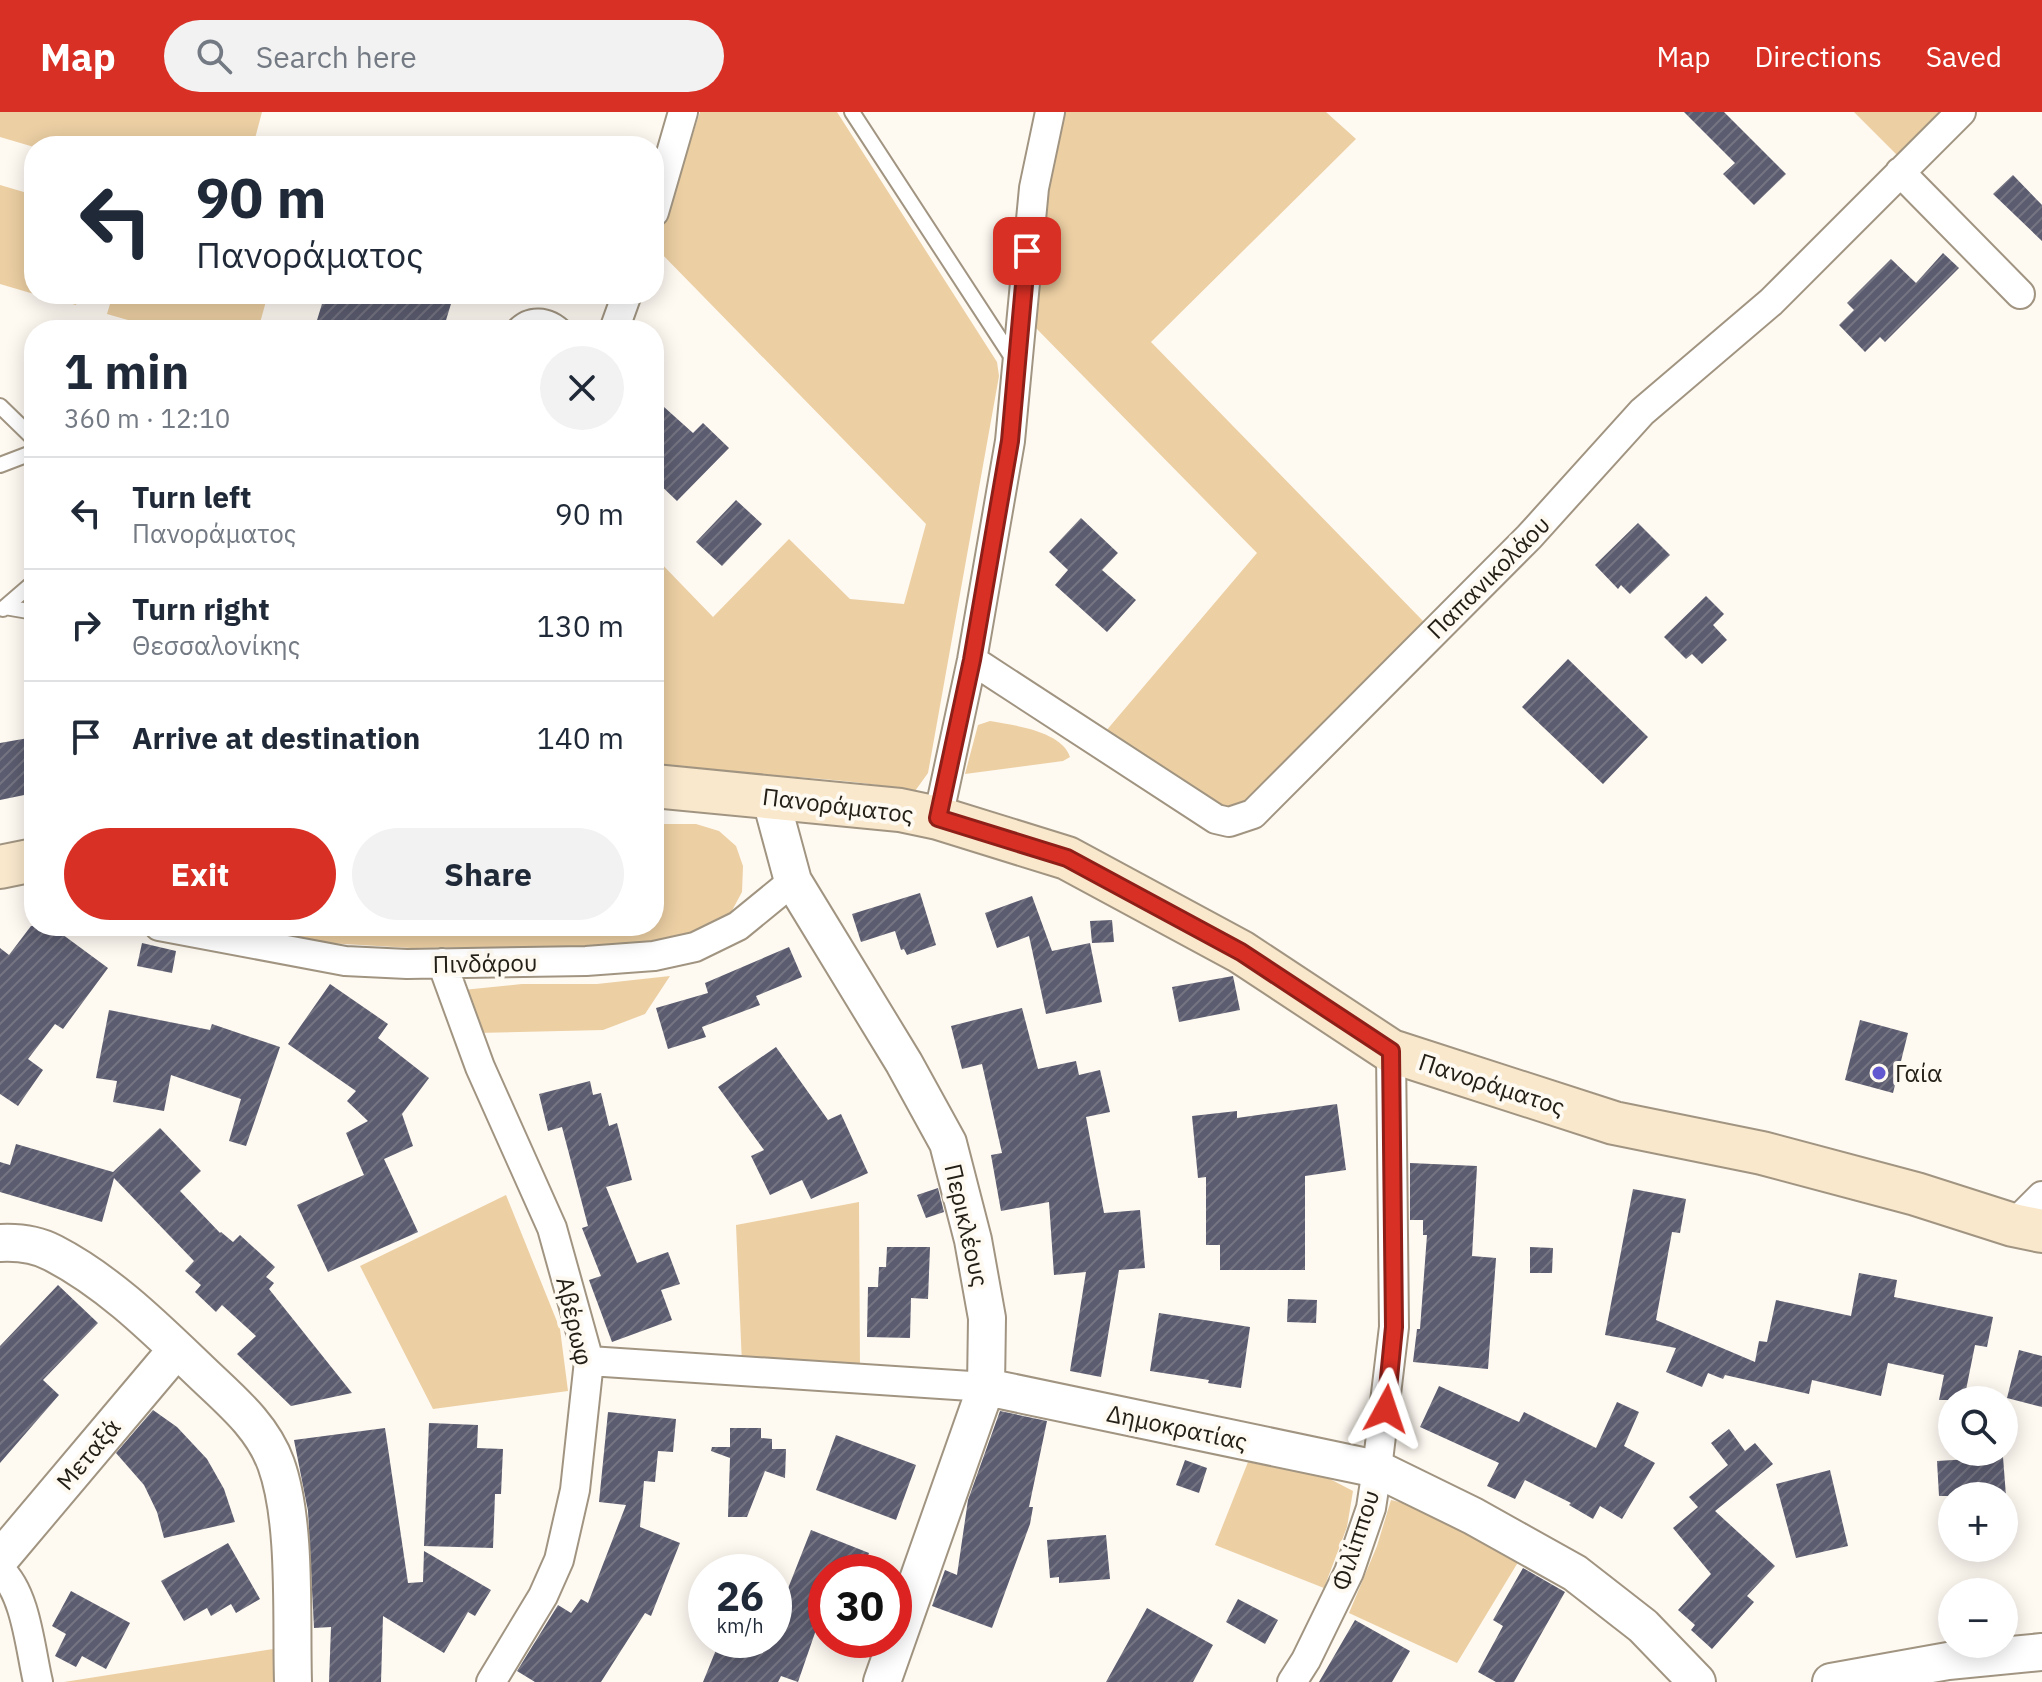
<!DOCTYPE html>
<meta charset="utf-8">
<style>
body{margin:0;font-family:"IBM Plex Sans",sans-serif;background:#f2f2f3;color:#1f2937;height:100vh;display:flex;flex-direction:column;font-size:30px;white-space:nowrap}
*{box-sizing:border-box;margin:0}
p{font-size:26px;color:#747a83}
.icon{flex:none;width:44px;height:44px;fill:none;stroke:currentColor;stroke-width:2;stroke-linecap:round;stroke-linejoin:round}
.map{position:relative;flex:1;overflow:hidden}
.side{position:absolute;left:24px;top:208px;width:640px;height:616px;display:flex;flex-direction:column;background:#fff;border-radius:32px;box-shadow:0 4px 20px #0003}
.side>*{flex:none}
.top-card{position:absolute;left:24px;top:24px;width:640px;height:168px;border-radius:32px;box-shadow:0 4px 20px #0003;background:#fff;color:#1f2937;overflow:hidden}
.buttons{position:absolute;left:1938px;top:1274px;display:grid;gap:16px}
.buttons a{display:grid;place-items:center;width:80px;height:80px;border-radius:50%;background:#fff;box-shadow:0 4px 20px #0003;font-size:40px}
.speed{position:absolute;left:688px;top:1442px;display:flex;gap:16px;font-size:40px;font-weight:700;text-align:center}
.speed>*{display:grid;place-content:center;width:104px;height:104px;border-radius:50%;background:#fff;box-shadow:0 4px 20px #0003;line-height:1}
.speed small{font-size:20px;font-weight:400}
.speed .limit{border:12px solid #d22;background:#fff;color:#111}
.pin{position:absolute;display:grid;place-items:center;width:68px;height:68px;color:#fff;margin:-34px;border-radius:16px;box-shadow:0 4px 12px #0006}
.me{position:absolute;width:88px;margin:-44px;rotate:5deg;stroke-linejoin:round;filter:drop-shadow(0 0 6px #0008)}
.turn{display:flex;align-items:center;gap:28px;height:168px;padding:0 40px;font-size:36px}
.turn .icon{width:104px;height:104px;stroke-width:2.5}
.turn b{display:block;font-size:56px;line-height:68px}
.round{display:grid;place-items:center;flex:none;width:84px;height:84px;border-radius:42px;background:#f2f2f3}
.summary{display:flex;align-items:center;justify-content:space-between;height:136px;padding:0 40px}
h1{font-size:48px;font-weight:700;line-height:60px}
.button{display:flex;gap:16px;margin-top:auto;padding:16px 40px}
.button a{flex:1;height:92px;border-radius:48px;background:#d93025;color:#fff;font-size:32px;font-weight:700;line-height:92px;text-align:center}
.button a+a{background:#f2f2f3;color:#1f2937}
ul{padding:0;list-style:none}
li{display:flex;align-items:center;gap:24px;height:112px;padding:0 40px;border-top:2px solid #e0e1e3}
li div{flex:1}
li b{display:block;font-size:30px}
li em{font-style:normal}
header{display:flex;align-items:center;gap:48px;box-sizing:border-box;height:112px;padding:0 40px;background:#d93025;color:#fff}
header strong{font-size:38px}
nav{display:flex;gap:44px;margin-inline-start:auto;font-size:28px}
.search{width:560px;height:72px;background:#f2f2f3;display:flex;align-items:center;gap:20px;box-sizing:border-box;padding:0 28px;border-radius:44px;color:#747a83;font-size:30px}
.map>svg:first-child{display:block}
.grass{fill:#eccfa3}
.building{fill:url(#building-hatch)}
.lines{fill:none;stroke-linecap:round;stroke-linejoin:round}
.service-casing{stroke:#a19582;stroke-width:18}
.minor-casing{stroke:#a19582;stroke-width:32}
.tertiary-casing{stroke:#a19582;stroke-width:40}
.secondary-casing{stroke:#a19582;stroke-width:46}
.service{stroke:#fff;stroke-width:14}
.minor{stroke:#fff;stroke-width:28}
.tertiary{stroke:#fff;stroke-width:36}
.secondary{stroke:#f9e8cc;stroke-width:42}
.route-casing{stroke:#8d1f18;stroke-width:20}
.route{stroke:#d93025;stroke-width:14}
.poi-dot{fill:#6258d0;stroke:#fef9f1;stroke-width:3}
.labels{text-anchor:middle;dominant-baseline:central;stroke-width:8;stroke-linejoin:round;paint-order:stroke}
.street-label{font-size:24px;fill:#242018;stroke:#fef9f1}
.poi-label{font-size:24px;fill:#242018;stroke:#fef9f1;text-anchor:start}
</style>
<header>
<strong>Map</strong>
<div class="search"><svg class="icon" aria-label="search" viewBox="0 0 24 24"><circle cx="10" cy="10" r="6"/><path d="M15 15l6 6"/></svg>Search here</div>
<nav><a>Map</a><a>Directions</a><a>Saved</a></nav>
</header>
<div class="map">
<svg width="2042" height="1570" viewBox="0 0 2042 1570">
<defs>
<pattern id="building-hatch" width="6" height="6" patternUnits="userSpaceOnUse" patternTransform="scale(2)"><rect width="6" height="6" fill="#5b5c6f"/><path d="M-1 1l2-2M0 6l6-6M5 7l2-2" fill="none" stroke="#747482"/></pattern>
</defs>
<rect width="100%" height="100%" fill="#fef9f1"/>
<path class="grass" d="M0,0h262l-9,34 -219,1 -34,-10z
M700,0h137l160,250 2,14 -71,397 -13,18c-87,-16 -173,-17 -261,-20v-215l59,61 76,-78 61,60 54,5 22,-80 -270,-276z
M1061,0h265l30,27 -205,203 273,280 -180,183 -19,11 -125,-78 157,-185 -226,-230 10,-100z
M1854,0h88l-44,44z
M0,73l34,10v99l-34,-10z
M35,182h44l-3,11z
M113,182h155l-10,36h-95l-56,-16z
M990,609c23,4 72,10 80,36l-7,4 -98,13 13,-49z
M654,712h42l23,7 17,15 7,20 -1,26 -14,26 -15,14 -103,18 -113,-3 -86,1 -100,-6 -83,-16h426z
M670,864l-25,38 -42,16 -128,3 -12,-43 59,-6h75z
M506,1083l54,134 8,62 -135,18 -73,-143z
M859,1090l1,168 -118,-6 -6,-139z
M1248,1350l80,16 25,13 -6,36 -23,61 -109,-43z
M1391,1388l30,7 102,47 -66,109 -108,-50 28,-67z
M273,1537l1,33h-210z"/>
<path class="building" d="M1684,0h40l62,62 -32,31 -31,-31 12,-11z
M2013,63l29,30v36l-49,-47z
M1943,141l16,15 -74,74 -5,-5 -15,15 -26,-27 15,-15 -7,-7 44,-44 25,24z
M325,182h129l-11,36h-129z
M654,286l39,35 10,-10 26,25 -52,53 -23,-22z
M736,388l26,24 -40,42 -26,-24z
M1081,406l37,35 -16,17 34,30 -29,32 -52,-47 13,-15 -19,-18z
M1638,411l32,32 -40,39 -9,-9 -3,4 -23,-24z
M1706,484l18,18 -11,11 14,15 -25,24 -10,-10 -6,5 -22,-22z
M1568,547l80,78 -45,47 -81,-77z
M34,625v56l-34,7v-57z
M920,781l16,52 -29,10 -3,-6 -3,1 -6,-19 -34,11 -9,-28z
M1032,784l20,55 38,-8 12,59 -56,12 -17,-78 -32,12 -12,-35z
M1112,808l2,22 -22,1 -2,-22z
M31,814h20l57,42 -45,61 -8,-5 -27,35 15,11 -25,36 -18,-12v-146l9,7z
M142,831l34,8 -4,22 -35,-7z
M789,835l13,30 -46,19 4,9 -58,22 4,10 -38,12 -12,-41 52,-15 -3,-10z
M1233,864l7,34 -61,12 -7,-35z
M330,872l58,40 -10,14 51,40 -27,36 11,32 -29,13 34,73 -90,40 -31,-67 67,-30 -18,-42 22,-12 -21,-20 9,-10 -68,-47z
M1022,896l16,61 38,-8 3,14 21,-5 10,42 -24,5 18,96 36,-3 5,58 -26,2 -18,107 -31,-6 16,-99 -32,3 -5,-73 -48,9 -10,-56 11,-2 -20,-89 -20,5 -11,-43z
M109,898l101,20 2,-6 68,23 -34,99 -17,-5 12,-42 -70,-24 -7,36 -51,-9 4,-21 -21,-3z
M1860,908l48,13 -15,60 -48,-13z
M776,935l52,73 13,-6 27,59 -57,26 -9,-19 -32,15 -19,-39 13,-6 -46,-63z
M590,969l3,14 8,-2 8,33 8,-3 15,57 -26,7 31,76 31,-11 12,32 -19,6 11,30 -60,22 -23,-62 12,-4 -19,-48 6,-2 -26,-99 -14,4 -9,-37z
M1337,992l9,66 -41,6v94h-85v-25h-14v-68l-8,1 -6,-62 45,-5v7z
M160,1016l41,43 -21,20 40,42 1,-1 12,10 7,-7 35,32 -9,10 8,6 -5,6 83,104 -61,13 -54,-52 19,-18 -34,-31 -6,7 -21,-20 6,-7 -16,-14 9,-10 -80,-83 -12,44 -102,-30v-30l10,3 6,-21 97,28z
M1410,1051l67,3 -5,90 24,2 -8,111 -75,-7 4,-33h3l7,-94h-4v-15h-13z
M938,1076l6,24 -18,6 -9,-23z
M1633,1077l53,10 -6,34 -8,-1 -16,88 99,42 4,-21 8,1 9,-42 75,16 8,-43 38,7 -3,17 99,20 -6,30 -12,-2 -11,55h-25l5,-25 -56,-12 -7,33 -69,-16 -3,14 -84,-19 -2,4 -15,-6 -6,14 -36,-15 10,-24 -71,-13z
M887,1135h43l-2,52 -17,-1 -1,40 -43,-1 1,-50h10l1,-20h7z
M1530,1135l23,1 -1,25h-22z
M58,1173l40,38 -55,57 16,15 -59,68v-117z
M1288,1187l29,1 -1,23 -29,-1z
M1159,1201l91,14 -9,61 -33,-5 1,-3 -59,-9z
M2019,1238l23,6v51l-35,-9z
M1439,1274l80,36 5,-10 72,36 21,-46 22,10 -15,34 31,17 -33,56 -22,-13 -7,13 -24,-14 2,-2 -46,-23 -10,19 -28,-13 12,-23 -79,-36z
M153,1298l24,17 30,32 17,30 11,33 -71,16 -7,-26 -13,-27 -28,-32z
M1000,1299l47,10 -18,86h4l-3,17 -38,104 -60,-22 13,-36 12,5 11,-75z
M608,1300l68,7 -3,33 -15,-1 -3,31 -11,-1 -4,46 40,16 -29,73 -6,-3 -44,69h-66l-18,-11 41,-66 13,8 10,-14 7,4 38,-98 -27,-3z
M429,1311l49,2 -1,23 26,1 -2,45h-6l-2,54 -69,-2z
M385,1316l23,155 15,-1 1,-31 67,39 -16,26 -7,-4 -24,41 -61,-37 -2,66h-52l2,-55 -17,1 -6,-117 -14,-71z
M730,1316h31v10l11,1v10h14l-1,29 -20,-7 -18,46h-19l2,-59 -19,-7 1,-4h18z
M1729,1317l16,22 10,-8 18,21 -58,47 60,55 -28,30 7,6 -42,47 -21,-19 4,-5 -17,-15 33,-36 -38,-46 25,-21 -9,-10 39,-32 -17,-22z
M836,1323l80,30 -20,55 -80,-30z
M2003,1345l3,39h-67l-2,-35z
M1185,1348l22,8 -8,25 -23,-8z
M1830,1358l18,76 -52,12 -20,-74z
M811,1418l58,23 -7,19h-36v29l-28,81 -17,-6 -3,6h-75l17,-42h54v-16z
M1106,1423l4,44 -51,4v-6l-9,1 -3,-38z
M228,1431l32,56 -24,14 -5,-9 -20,12 -4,-8 -23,13 -23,-40z
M1523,1456l42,24 -51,90h-18l-18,-10 25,-46 -10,-6z
M71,1479l59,32 -24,46 -24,-13 -6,11 -21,-11 11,-22 -14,-8z
M1238,1487l40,21 -13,24 -39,-22z
M1147,1496l66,37 -20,37h-87z
M1355,1508l55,31 -18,31h-73z"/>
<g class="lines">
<g class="service-casing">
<path id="service" d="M852,0l163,250
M512,218c15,-19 38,-17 54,0
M0,294l34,33
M0,353l34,-13
M5,495l29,-25
M3,497l2,-2 29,5"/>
</g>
<g class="minor-casing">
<path id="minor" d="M1900,60l120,122
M654,100l29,-100
M614,218l13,-36
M972,548l244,159 13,3 24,-8 276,-277 113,-125 129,-110 190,-190
M938,706l34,-158 38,-219 24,-253 16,-76
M159,814l186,35 62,3 179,-3 68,-5 41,-9 43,-21 55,-45
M442,851l38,104 72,161 37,133 -14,129 -16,70 -16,36 -52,86
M2013,1113l29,-29
M589,1249l397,26
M0,1458c26,23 30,78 38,112
M1292,1570l14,-22 43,-88 22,-64 6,-39 17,-142 -3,-276"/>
</g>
<g class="tertiary-casing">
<path id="tertiary" d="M770,684l23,85 111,182 44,80 25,97 14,78 -1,69 -104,295
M0,1131c19,-1 36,1 53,10 56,29 102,75 147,118 29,28 62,54 76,93 21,58 15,155 17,218
M986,1275l391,82 96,47 102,57 68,53 54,56
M0,1447l177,-210
M1831,1570l117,-21 94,-9"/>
</g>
<g class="secondary-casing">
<path id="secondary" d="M654,674l246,24 38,8 129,40 174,94 150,99 223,72 148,30 154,41 97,31 29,6
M0,755l34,-7"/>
</g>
<use href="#service" class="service"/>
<use href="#minor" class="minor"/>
<use href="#tertiary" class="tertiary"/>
<use href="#secondary" class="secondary"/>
</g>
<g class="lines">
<g class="route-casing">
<path id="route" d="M1027,139l-17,190 -38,219 -34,158 129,40 174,94 150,99 3,276 -8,82"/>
</g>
<use href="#route" class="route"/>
</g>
<circle class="poi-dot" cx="1879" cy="961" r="8"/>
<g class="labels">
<g class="street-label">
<text transform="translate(1488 465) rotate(-45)">Παπανικολάου</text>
<text transform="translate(838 693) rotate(7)">Πανοράματος</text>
<text transform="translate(485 851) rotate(-1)">Πινδάρου</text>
<text transform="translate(1492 972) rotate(18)">Πανοράματος</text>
<text transform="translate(967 1113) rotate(77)">Περικλέους</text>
<text transform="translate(575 1209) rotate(77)">Αβέρωφ</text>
<text transform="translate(1177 1315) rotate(12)">Δημοκρατίας</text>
<text transform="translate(88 1342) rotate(-50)">Μεταξά</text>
<text transform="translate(1355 1428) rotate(-72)">Φιλίππου</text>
</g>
<g class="poi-label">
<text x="1895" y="961">Γαία</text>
</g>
</g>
</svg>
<div class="buttons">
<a><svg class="icon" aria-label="search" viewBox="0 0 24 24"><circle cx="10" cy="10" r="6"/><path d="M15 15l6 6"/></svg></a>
<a>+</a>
<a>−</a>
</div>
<div class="speed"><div>26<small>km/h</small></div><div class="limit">30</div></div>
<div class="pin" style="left:1027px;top:139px;background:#d93025"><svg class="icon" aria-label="arrive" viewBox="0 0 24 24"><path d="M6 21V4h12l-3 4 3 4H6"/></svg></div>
<svg class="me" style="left:1386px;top:1297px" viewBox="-20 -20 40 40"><path d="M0-17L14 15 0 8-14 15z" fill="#d93025" stroke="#fff" stroke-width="4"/></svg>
<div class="top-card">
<div class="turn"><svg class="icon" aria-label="left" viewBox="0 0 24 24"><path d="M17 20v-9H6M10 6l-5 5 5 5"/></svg><div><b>90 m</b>Πανοράματος</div></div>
</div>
<section class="side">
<div class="summary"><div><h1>1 min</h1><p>360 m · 12:10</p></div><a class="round"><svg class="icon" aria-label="close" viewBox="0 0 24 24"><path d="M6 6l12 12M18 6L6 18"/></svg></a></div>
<ul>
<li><svg class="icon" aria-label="left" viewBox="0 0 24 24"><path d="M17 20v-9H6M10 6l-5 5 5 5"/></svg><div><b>Turn left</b><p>Πανοράματος</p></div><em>90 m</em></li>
<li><svg class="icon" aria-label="right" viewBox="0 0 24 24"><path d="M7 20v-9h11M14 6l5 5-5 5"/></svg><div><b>Turn right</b><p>Θεσσαλονίκης</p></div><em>130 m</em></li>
<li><svg class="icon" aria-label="arrive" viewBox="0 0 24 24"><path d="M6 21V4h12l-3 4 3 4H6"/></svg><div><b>Arrive at destination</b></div><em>140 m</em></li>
</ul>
<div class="button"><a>Exit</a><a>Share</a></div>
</section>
</div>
